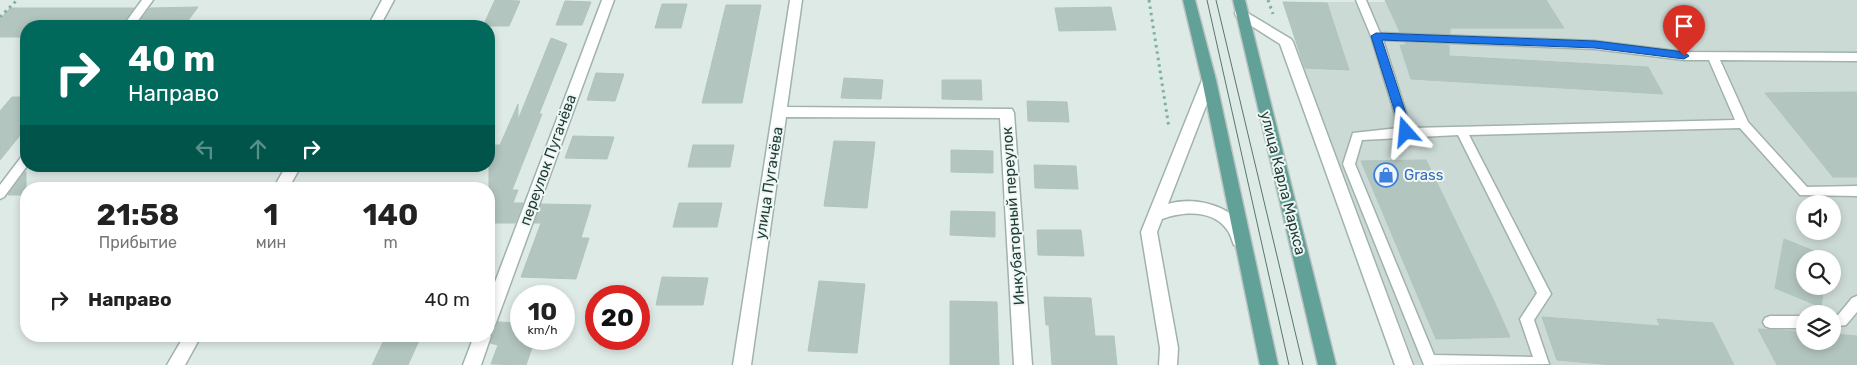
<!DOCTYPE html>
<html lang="ru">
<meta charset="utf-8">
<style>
body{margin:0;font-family:Rubik,sans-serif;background:#f2f2f2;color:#222;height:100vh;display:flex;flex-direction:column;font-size:19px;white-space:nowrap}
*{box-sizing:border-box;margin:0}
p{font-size:16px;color:#767676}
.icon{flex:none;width:28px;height:28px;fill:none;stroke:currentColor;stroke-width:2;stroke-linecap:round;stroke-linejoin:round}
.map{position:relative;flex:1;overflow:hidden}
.sheet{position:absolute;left:20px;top:182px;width:475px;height:160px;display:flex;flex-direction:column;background:#fff;border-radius:20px;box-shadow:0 2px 8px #0003}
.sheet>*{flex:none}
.banner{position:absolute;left:20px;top:20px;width:475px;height:152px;border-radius:20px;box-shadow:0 2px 8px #0003;background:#00695c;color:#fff;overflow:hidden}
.tools{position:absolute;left:1796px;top:195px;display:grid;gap:10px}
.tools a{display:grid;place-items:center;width:45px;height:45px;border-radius:50%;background:#fff;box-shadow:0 2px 8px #0003;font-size:25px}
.speed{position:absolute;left:510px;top:285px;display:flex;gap:10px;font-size:25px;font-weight:700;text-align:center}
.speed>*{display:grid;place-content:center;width:65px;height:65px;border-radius:50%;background:#fff;box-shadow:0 2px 8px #0003;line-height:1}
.speed small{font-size:12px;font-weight:400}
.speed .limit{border:8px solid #d22;background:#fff;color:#111}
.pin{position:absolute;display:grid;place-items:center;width:42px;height:42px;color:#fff;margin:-51px -21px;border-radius:50% 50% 50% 0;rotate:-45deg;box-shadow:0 0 5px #0007}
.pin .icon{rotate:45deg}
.me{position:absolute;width:55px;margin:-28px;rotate:342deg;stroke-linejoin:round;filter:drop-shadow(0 0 4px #0008)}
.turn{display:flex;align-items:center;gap:18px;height:105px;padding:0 25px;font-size:22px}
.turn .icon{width:65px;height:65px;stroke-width:2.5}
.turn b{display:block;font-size:35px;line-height:42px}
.lanes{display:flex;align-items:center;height:48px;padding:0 25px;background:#0003;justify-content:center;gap:25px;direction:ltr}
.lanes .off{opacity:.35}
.eta{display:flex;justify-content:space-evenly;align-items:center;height:85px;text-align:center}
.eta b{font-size:30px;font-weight:700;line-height:35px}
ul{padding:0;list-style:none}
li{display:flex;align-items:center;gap:15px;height:65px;padding:0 25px}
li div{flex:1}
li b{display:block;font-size:19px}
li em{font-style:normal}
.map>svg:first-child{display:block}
.built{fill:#ccdad5;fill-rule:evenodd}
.building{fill:#b3c5bf;stroke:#b0c4be}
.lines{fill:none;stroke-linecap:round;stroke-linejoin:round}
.service-casing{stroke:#a1b2ae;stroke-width:3}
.minor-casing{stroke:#a1b2ae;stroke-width:3}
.primary-casing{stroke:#bcc4c3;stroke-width:3}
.path{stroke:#7dafa4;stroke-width:3;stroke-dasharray:2.5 4;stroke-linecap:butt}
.service{fill:#fff;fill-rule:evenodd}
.minor{fill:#fff;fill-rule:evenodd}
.primary{fill:#61a197;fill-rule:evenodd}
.tram{stroke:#597671;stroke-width:1}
.route{fill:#1a73e8;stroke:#114b97}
.labels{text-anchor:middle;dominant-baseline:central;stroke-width:4;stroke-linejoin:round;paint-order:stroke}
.street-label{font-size:15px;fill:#1f3a36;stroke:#eef7f3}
.shop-label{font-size:15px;fill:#366cbe;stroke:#eef7f3;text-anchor:start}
</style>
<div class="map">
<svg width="1857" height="365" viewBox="0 0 1857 365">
<rect width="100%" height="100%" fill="#deeae6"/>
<path class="built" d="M1385,0h472v365h-442l-112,-297 -20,-66h102zM1805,204h27v27h-27zM1805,259h27v27h-27zM1805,314h27v27h-27z"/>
<path class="building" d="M495,0l25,1 -11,25h-26z
M1385,0h161l18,28h-114v6l-50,-2z
M565,1l26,1 -9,23h-26z
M1283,2l44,1 22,67 -44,-2z
M662,4h25l-6,24h-26z
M726,5h35l-19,98h-40z
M198,7l-14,19h-48l14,-18z
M1111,7l5,23 -57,1 -4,-23z
M10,8h124l-13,18h-95v11h-26v-18z
M551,38l16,6 -28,70h3l-30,76h6l-5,13h10l-8,20h-26v-78h11l18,-41v16z
M1405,43l44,2v11l199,11 15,27 -252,-15 -11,-34h6z
M596,73l28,1 -9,27 -28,-1z
M844,78l39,2 -2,19 -40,-1z
M942,80h39l1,20 -40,-1z
M1857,92v85h-24l-68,-84z
M12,97h14v31l-26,32v-49z
M1027,101l40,1 2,20 -41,-1z
M573,136l41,1 -7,22 -42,-1z
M834,141l41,1 -8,66 -43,-2z
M693,145h41l-4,22h-42z
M951,150l42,1v22l-42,-1z
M1426,160l68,141 16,36 -74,2 -75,-178z
M1034,165l42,1 2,23 -43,-1z
M25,172h1v23h-18z
M679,203h43l-5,24h-44z
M541,204l50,1 -10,33h8l-13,41 -55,-2 20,-54h-7z
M951,211l44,1v25l-45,-2z
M1037,230h44l3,26 -46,-1z
M1784,239l45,18v2h-24v27h19l-3,21 -46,-19z
M662,277l46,1 -5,27h-47z
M819,281l46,3 -8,69 -49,-2z
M1044,297l47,1 4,38h19l3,29h-65l-3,-40h-3z
M950,301l47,1 2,63h-49z
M1542,317l118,9 -3,-7 56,4 21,42h-121l-56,-5z
M498,322l23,1v16h14l-9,26 -35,-1 7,-19 -8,-2 3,-8 -4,-6 7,-2z
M1758,329l47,3v9h27v-7l25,2v29h-80z
M386,336h35l-13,29h-36z"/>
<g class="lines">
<g class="service-casing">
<path id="service" d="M142,0h11l-19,26h-11z
M1356,0h10l14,33 215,8 89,11 173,1v8l-137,-1 28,62 59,65 50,-1v10l-57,-1 -60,-67 -271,7 82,159 -17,26 15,44 -125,1 -81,-201 10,-31 46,-5 -28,-92zM1383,40l212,9 89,11h25l26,60 -324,8zM1458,135l79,158 -17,26 13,38 -99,-2 -79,-191 7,-24z
M26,155l1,11 -23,31 -4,2v-14l22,-29z
M1857,296v16l-11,13 -14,2v-12h6l14,-17z
M1770,316h35v12h-35l-5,-2 -2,-4 2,-4z"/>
</g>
<g class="minor-casing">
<path id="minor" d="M382,0h12l-14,26h-12z
M602,0h12l-117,320 -2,5 -6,2v-29z
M790,0h12l-15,107 225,2 2,4 18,252h-18l-14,-247 -214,-1 -35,248h-18z
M1241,9l50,30 2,3 120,323h-18l-115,-321 -44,-28 -1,-3 1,-3z
M1209,75l5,2 2,3 -48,124c22,-7 57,-1 72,19 4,5 6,12 8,18l-2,4 -6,2 -6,-2c-2,-4 -3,-10 -6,-14 -14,-22 -45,-20 -66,-12l-5,13 21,116 -1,17h-18l1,-17 -19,-116 61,-152 2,-3z
M286,166h15l-13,23h-15z
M489,331l2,5 -10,29h-18l11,-29h15z
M184,336h17l-16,29h-18z"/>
</g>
<g class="primary-casing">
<path id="primary" d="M1183,0h12l21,80 62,285h-18l-58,-285z
M1233,0h12l91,365h-18z"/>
</g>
<path class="path" d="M1149,0l20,128
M1268,0l5,14
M0,17l17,-17"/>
<use href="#service" class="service"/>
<use href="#minor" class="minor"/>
<use href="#primary" class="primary"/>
<path class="tram" d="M1207,0l82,365
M1216,0l87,365"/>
</g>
<path class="route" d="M1376,33l219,8 89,11 5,4 -5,3 -89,-11 -213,-8 30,92 -6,4 -5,-4 -30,-96z"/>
<defs>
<g id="shop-ring" transform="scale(1.25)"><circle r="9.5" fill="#eef7f3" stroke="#3f7fe0" stroke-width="1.5"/><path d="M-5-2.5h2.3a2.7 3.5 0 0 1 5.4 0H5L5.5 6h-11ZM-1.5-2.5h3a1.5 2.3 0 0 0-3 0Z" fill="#3f7fe0"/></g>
</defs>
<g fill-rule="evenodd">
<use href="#shop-ring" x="1386" y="175"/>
</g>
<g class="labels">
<g class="street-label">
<text transform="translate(548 160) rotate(-70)">переулок Пугачёва</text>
<text transform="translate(769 183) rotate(-81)">улица Пугачёва</text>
<text transform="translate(1283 183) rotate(76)">улица Карла Маркса</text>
<text transform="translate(1013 216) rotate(-94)">Инкубаторный переулок</text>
</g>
<g class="shop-label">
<text x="1404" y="175">Grass</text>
</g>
</g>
</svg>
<div class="tools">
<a><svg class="icon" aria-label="sound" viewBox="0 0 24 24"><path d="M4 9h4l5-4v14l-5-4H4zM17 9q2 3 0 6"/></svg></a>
<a><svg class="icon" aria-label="search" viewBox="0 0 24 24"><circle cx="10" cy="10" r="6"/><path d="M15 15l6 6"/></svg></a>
<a><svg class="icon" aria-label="layers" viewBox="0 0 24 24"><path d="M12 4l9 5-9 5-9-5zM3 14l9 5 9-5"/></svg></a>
</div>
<div class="speed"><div>10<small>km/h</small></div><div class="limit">20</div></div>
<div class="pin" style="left:1684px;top:56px;background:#d93025"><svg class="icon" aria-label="arrive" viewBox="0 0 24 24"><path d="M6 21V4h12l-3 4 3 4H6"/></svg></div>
<svg class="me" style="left:1406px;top:132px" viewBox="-20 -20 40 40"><path d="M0-17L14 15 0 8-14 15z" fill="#1a73e8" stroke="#fff" stroke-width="4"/></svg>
<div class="banner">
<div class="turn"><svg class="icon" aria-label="right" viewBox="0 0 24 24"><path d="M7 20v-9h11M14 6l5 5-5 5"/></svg><div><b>40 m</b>Направо</div></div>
<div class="lanes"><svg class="icon off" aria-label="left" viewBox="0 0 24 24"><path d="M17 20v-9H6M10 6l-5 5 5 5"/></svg><svg class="icon off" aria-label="ahead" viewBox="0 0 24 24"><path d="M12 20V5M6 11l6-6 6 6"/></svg><svg class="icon" aria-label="right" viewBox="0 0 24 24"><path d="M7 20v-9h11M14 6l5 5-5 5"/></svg></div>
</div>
<section class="sheet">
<div class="eta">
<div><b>21:58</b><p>Прибытие</p></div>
<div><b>1</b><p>мин</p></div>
<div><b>140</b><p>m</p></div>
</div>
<ul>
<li><svg class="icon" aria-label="right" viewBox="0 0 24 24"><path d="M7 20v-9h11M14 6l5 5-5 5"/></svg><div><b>Направо</b></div><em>40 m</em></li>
</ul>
</section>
</div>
